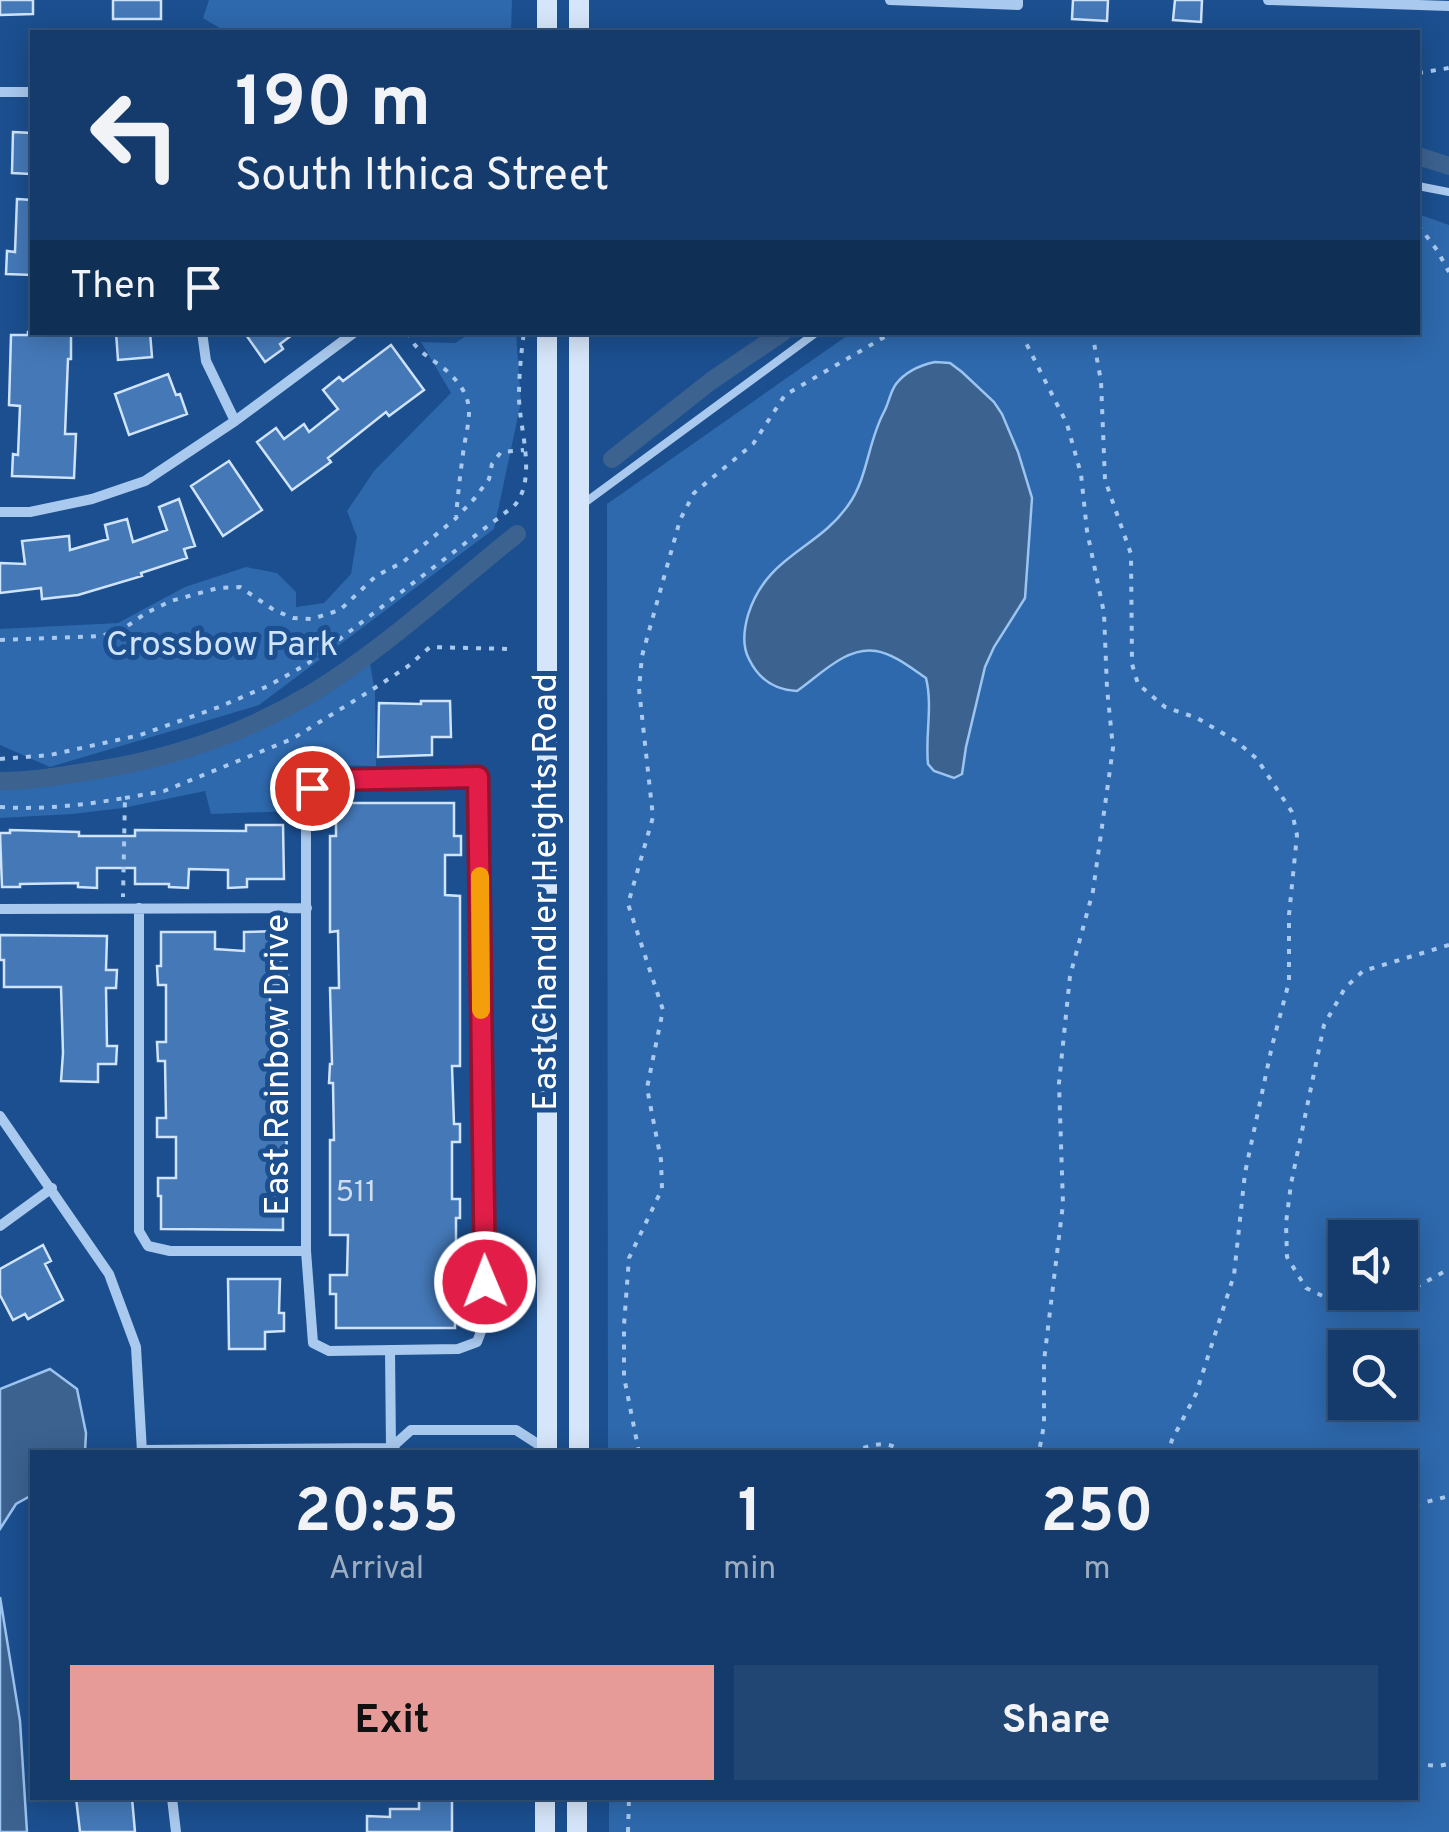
<!DOCTYPE html>
<style>
body{margin:0;font-family:Overpass,sans-serif;background:#214673;color:#f1f3f6;height:100vh;display:flex;flex-direction:column;font-size:38px;white-space:nowrap}
*{box-sizing:border-box;margin:0}
p{font-size:32px;color:#9dadc1}
.icon{flex:none;width:55px;height:55px;fill:none;stroke:currentColor;stroke-width:2;stroke-linecap:round;stroke-linejoin:round}
.map{position:relative;flex:1;overflow:hidden}
.panel{position:absolute;left:30px;top:1450px;width:1388px;height:350px;display:flex;flex-direction:column;background:#143b6b;border-radius:0px;box-shadow:0 5px 25px #0003,0 0 0 2px #33557e}
.panel>*{flex:none}
.hud{position:absolute;left:30px;top:30px;width:1390px;height:305px;border-radius:0px;box-shadow:0 5px 25px #0003,0 0 0 2px #33557e;background:#143b6b;color:#f1f3f6;overflow:hidden}
.fabs{position:absolute;left:1328px;top:1220px;display:grid;gap:20px}
.fabs a{display:grid;place-items:center;width:90px;height:90px;border-radius:0px;background:#143b6b;box-shadow:0 5px 25px #0003,0 0 0 2px #33557e;font-size:50px}
.pin{position:absolute;display:grid;place-items:center;width:85px;height:85px;color:#fff;margin:-42px;border:5px solid #fff;border-radius:50%;box-shadow:0 2px 10px #0007}
.me{position:absolute;width:110px;margin:-55px;rotate:359deg;stroke-linejoin:round;filter:drop-shadow(0 0 8px #0008)}
.turn{display:flex;align-items:center;gap:35px;height:210px;padding:0 40px;font-size:45px}
.turn .icon{width:130px;height:130px;stroke-width:2.5}
.turn b{display:block;font-size:70px;line-height:85px}
.then{display:flex;align-items:center;height:95px;padding:0 40px;background:#0003;gap:20px;font-size:38px}
.eta{display:flex;justify-content:space-evenly;align-items:center;height:170px;text-align:center}
.eta b{font-size:60px;font-weight:700;line-height:70px}
.action{display:flex;gap:20px;margin-top:auto;padding:20px 40px}
.action a{flex:1;height:115px;border-radius:0px;background:#e69b98;color:#111;font-size:40px;font-weight:700;line-height:115px;text-align:center}
.action a+a{background:#214673;color:#f1f3f6}
.map>svg:first-child{display:block}
.green{fill:#2e69ad;fill-rule:evenodd}
.water{fill:#3c6290;stroke:#9cc4f0;stroke-width:2.5}
.lines{fill:none;stroke-linecap:round;stroke-linejoin:round}
.canal{stroke:#3c6290;stroke-width:18}
.building{fill:#4478b7;stroke:#cfe3fa;stroke-width:2.5}
.path{stroke:#a9c9ee;stroke-width:4;stroke-dasharray:5 8;stroke-linecap:butt}
.service{stroke:#a9c9ee;stroke-width:8}
.minor{stroke:#a9c9ee;stroke-width:10}
.secondary{stroke:#d6e6fa;stroke-width:20}
.route-casing{stroke:#92132f;stroke-width:25}
.route{stroke:#e11d48;stroke-width:18}
.slow{stroke:#f59e0b;stroke-width:18}
.labels{text-anchor:middle;dominant-baseline:central;stroke-width:10;stroke-linejoin:round;paint-order:stroke}
.number-label{font-size:30px;fill:#d0dded}
.park-label{font-size:35px;fill:#cfe3fa;stroke:#1b4f8f}
.street-label{font-size:35px;fill:#fff;stroke:#1b4f8f}
</style>
<div class="map">
<svg width="1449" height="1832" viewBox="0 0 1449 1832">
<rect width="100%" height="100%" fill="#1b4f8f"/>
<path class="green" d="M209,0h303l-1,32h-285l-23,-14z
M1418,214l31,11v1607h-840v-34h806v-346h-807l-1,-948 244,-171 567,-1zM1345,1238h55v54h-55zM1345,1348h55v54h-55z
M472,332l44,1 5,69 -27,127 -235,176 -209,62 -50,-22v-116l118,-6 67,-36 61,-20 31,6 19,19v15l28,-4 27,-29 6,-37 -10,-26 27,-40 77,-78 -30,-51 34,1z
M369,658l6,34 1,74c-26,0 -61,-6 -77,21 -3,6 -4,17 -6,24l-82,3 -6,-23 -82,17 -50,6 -73,4v-33l71,-5 103,-23 80,-30 75,-40z"/>
<path class="water" d="M935,362l15,1 12,9 32,30 8,12 16,38 14,46 -7,100 -31,49 -9,20 -19,80 -4,27 -8,4 -20,-7 -6,-7c-3,-29 5,-57 -2,-86 -15,-10 -32,-24 -50,-27 -30,-5 -57,25 -79,40 -22,-1 -38,-11 -48,-32 -7,-13 -5,-30 -1,-44 19,-61 70,-65 101,-111 19,-27 19,-63 35,-92 5,-9 6,-20 12,-28 10,-13 25,-19 39,-22z
M50,1369l27,20 9,44 -1,19h-53v43l-16,9 -16,25v-140z
M0,1597l20,124 7,111h-27z"/>
<g class="lines">
<path class="canal" d="M1418,156l31,10
M612,459l99,-78 72,-49
M0,781c31,0 61,-5 91,-10 78,-12 153,-37 221,-78 72,-44 139,-106 205,-159"/>
</g>
<path class="building" d="M0,0h33v14l-33,1z
M113,0h48v19h-48z
M1073,0h35l-1,21 -35,-2z
M1175,0h27l-1,22 -28,-2z
M13,132l19,1v31h-2v10l-18,-1z
M17,199l15,1v75l-26,-1 1,-23 8,1z
M28,332h43v27h-3l-3,75h11l-2,44 -62,-2 1,-22 5,1 2,-49 -11,-1 2,-70h17z
M116,332h34l2,25 -34,3z
M244,332h52l-16,12 3,5 -18,13z
M391,345l33,45 -35,26 -3,-4 -58,46 3,4 -39,28 -35,-48 19,-14 8,11 20,-15 5,8 29,-23 -15,-19 16,-13 4,4z
M168,374l8,21 4,-1 7,20 -58,21 -14,-41z
M229,461l33,49 -39,26 -32,-50z
M179,499l16,47 -11,3 3,9 -46,15 1,3 -64,19 -36,4 -1,-11 -41,5v-30l25,1 -3,-23 47,-5 1,14 38,-11 -3,-14 22,-6 6,23 34,-12 -8,-23z
M421,701h29l1,36h-19v18l-54,2 1,-54 42,1z
M336,803h118v33h7v19h-16v40l15,1v170h-8l2,58h6v18h-8v57h8v19h-4v57h4v19h-5v34h-119v-34h-6v-19h17l1,-40h-18v-95h4l-1,-57h-4l1,-19h2l-2,-76h9l-1,-57 -8,1v-96h6z
M246,825h37l1,54h-37v8l-19,1v-18l-39,-1 -1,19 -19,-1v-3h-34v-16h-38v20l-19,-1v-4l-58,1v3h-18l-2,-54h10v-3l69,2v4h56v-6l111,1z
M280,931l1,35h7v19l-18,1v40h18v18h-8v57l8,1v19h-2l2,75h-5v34l-122,-1v-33h-3v-18h18v-41h-19v-19h9l-1,-57h-7l-1,-19h9v-57h-8l-1,-19h4v-34h54v17l29,2v-19z
M0,935l107,1 -1,34h11l-1,18h-10l1,58h10l-1,18h-18v18l-37,-1 2,-28 -2,-66h-57v-27h-4z
M43,1245l8,16 -6,3 18,36 -35,19 -3,-5 -12,6 -13,-25v-26z
M228,1279h52l-1,34h5v18l-19,1v17h-36z
M76,1798h56l3,34h-55z
M419,1798h33v34h-85v-16l23,1v-8h29z"/>
<g class="lines">
<path class="path" d="M1418,73l31,-5
M1418,225l19,25 12,22
M408,332c7,22 28,27 43,43 28,28 16,46 12,79 -3,21 -5,41 -7,62
M1023,332l2,9 42,83 14,50 6,57 17,82 3,75 6,60 -20,143 -23,85 -11,107 4,121 -19,157v64l-5,27
M1092,332l9,49 4,99 26,74 1,110 6,20 27,23 32,11 39,23 21,18 35,53 5,23 -8,80v67l-17,64 -27,127 -11,102 -38,119 -24,46 -4,12
M0,640l101,-4 22,-7 23,-16 25,-12 47,-13 22,-1 34,23 19,8 19,1 28,-9 36,-34 27,-14 52,-43 19,-20 15,-20 3,-15 9,-12 23,-2
M0,759l50,-4 90,-20 79,-28 49,-21 39,-22 207,-158c24,-27 5,-77 5,-110 0,-21 2,-42 5,-64
M125,798l39,-7 128,-52 78,-48 37,-24 23,-20 80,2
M0,807c42,3 83,-2 125,-9l-2,99
M1449,945l-86,26 -18,17 -21,37 -33,159 -5,39 1,34 19,31 25,12 35,6 34,-10 49,-27
M639,1452l-15,-75v-52l5,-67 33,-69 -1,-29 -14,-72 16,-78 -35,-106 25,-87 -14,-128 3,-33 38,-136 14,-27 59,-49 32,-49 108,-63
M851,1452c18,-6 35,-14 51,0
M1415,1505l34,-9
M1415,1764l23,2 11,-2
M628,1832l1,-34"/>
<path class="service" d="M1418,186l31,6
M583,504l234,-172"/>
<path class="minor" d="M890,0l128,5v-5
M1268,0l181,6
M0,92h32
M202,332l4,29 29,60
M0,512h30l62,-13 53,-18 90,-60 120,-89
M478,777l7,544 -8,21 -19,7 -129,2 -16,-8 -7,-92v-446l6,-17 18,-8z
M139,908v323l9,15 22,5h136
M0,909l307,-1
M0,1116l109,158 27,73 6,105
M0,1226l52,-38
M390,1350l1,98
M391,1448l20,-18h105l31,20
M142,1450l249,-2 6,4
M172,1798l4,34"/>
<path class="secondary" d="M547,32v-32
M579,32v-32
M547,332v1120
M579,1452v-1120
M545,1832v-34
M577,1832v-34"/>
</g>
<g class="lines">
<g class="route-casing">
<path id="route" d="M312,788l18,-8 148,-3 7,505"/>
</g>
<use href="#route" class="route"/>
<path class="slow" d="M480,876l1,134"/>
</g>
<g class="labels">
<g class="number-label">
<text x="356" y="1193">511</text>
</g>
<g class="park-label">
<text x="222" y="646">Crossbow Park</text>
</g>
<g class="street-label">
<text transform="translate(547 892) rotate(-90)">East Chandler Heights Road</text>
<text transform="translate(279 1065) rotate(-90)">East Rainbow Drive</text>
</g>
</g>
</svg>
<div class="fabs">
<a><svg class="icon" aria-label="sound" viewBox="0 0 24 24"><path d="M4 9h4l5-4v14l-5-4H4zM17 9q2 3 0 6"/></svg></a>
<a><svg class="icon" aria-label="search" viewBox="0 0 24 24"><circle cx="10" cy="10" r="6"/><path d="M15 15l6 6"/></svg></a>
</div>
<div class="pin" style="left:312px;top:788px;background:#d93025"><svg class="icon" aria-label="arrive" viewBox="0 0 24 24"><path d="M6 21V4h12l-3 4 3 4H6"/></svg></div>
<svg class="me" style="left:485px;top:1282px" viewBox="-20 -20 40 40"><circle r="17" fill="#e11d48" stroke="#fff" stroke-width="3"/><path d="M0-11L8 9 0 5-8 9z" fill="#fff"/></svg>
<div class="hud">
<div class="turn"><svg class="icon" aria-label="left" viewBox="0 0 24 24"><path d="M17 20v-9H6M10 6l-5 5 5 5"/></svg><div><b>190 m</b>South Ithica Street</div></div>
<div class="then">Then<svg class="icon" aria-label="arrive" viewBox="0 0 24 24"><path d="M6 21V4h12l-3 4 3 4H6"/></svg></div>
</div>
<section class="panel">
<div class="eta">
<div><b>20:55</b><p>Arrival</p></div>
<div><b>1</b><p>min</p></div>
<div><b>250</b><p>m</p></div>
</div>
<div class="action"><a>Exit</a><a>Share</a></div>
</section>
</div>
